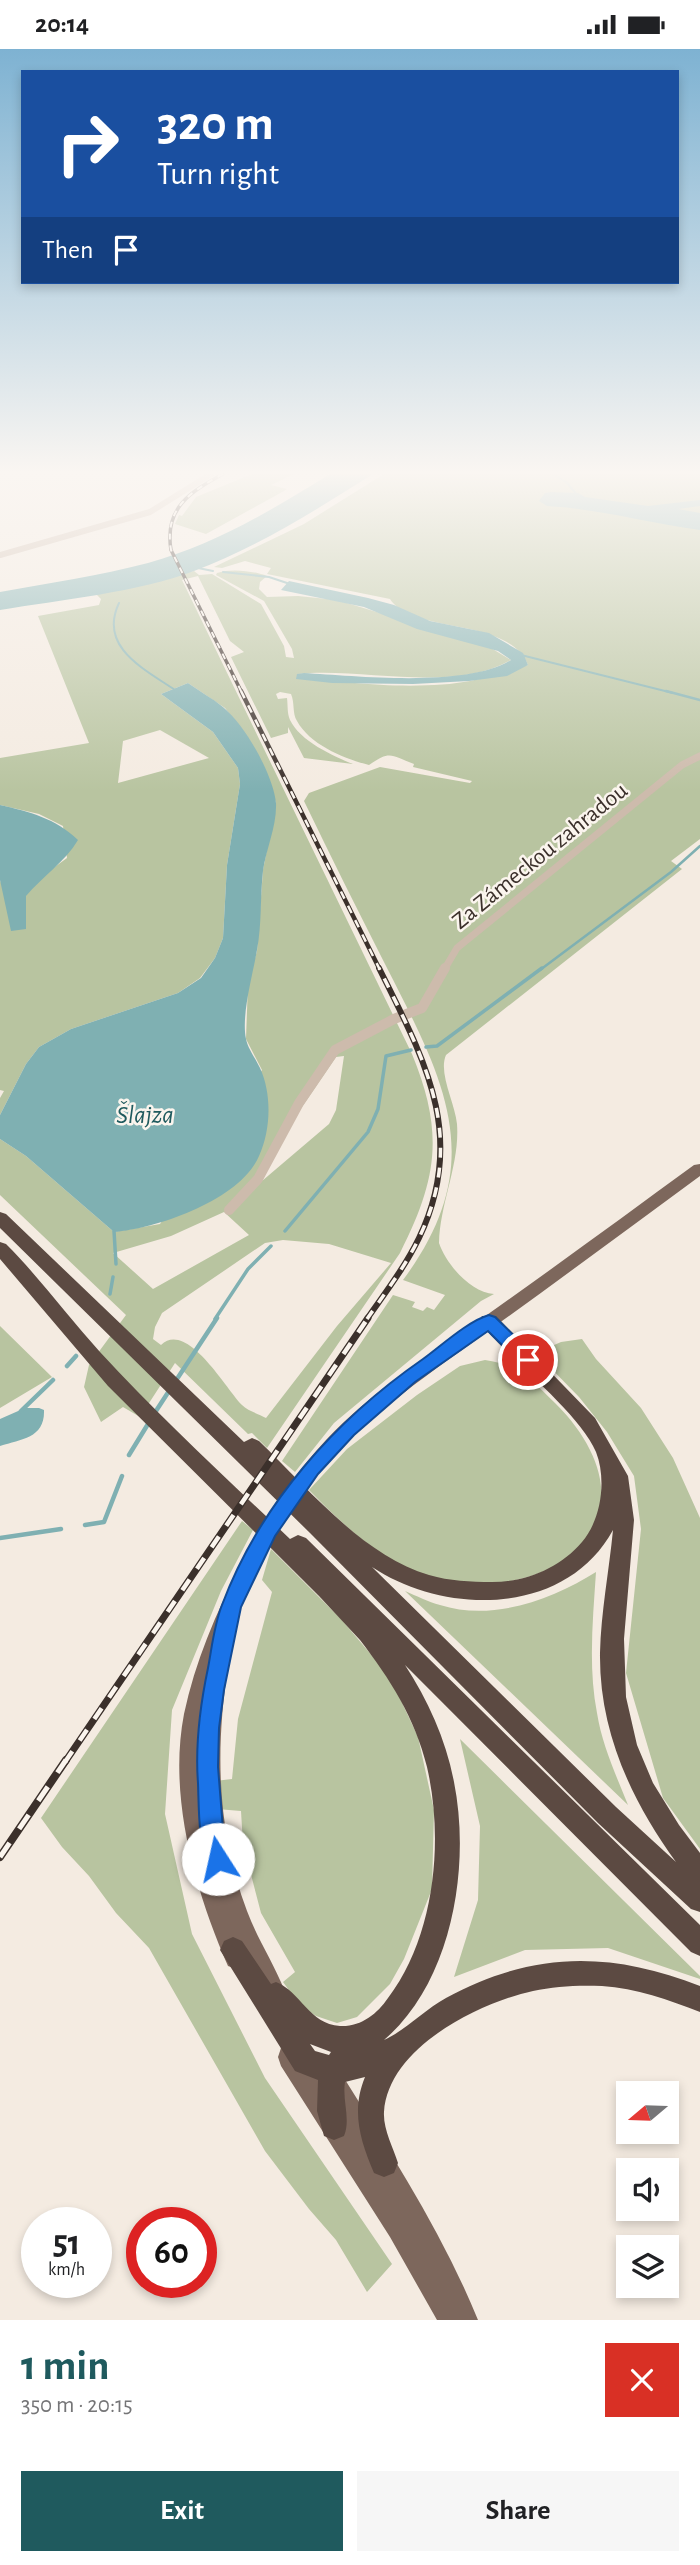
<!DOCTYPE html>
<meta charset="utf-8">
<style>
body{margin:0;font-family:"Alegreya Sans",sans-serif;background:#f6f6f6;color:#202124;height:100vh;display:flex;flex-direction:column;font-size:26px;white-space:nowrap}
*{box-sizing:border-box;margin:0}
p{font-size:23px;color:#757577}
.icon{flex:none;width:38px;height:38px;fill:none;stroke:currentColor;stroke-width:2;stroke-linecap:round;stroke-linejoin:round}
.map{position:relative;height:2271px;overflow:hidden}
.panel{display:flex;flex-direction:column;background:#fff;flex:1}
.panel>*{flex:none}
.banner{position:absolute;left:21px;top:21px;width:658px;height:214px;border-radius:0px;box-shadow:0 4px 10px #0003;background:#1a4fa0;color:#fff;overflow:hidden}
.needle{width:46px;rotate:251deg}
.fabs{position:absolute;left:616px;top:2032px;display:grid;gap:14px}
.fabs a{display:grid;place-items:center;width:63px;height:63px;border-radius:0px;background:#fff;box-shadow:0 4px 10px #0003;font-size:35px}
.speed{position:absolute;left:21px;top:2158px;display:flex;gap:14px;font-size:35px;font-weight:700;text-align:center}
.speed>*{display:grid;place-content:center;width:91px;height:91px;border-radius:50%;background:#fff;box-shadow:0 4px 10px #0003;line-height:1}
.speed small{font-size:18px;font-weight:400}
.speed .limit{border:10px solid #d22;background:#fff;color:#111}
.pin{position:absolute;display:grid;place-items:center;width:60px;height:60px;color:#fff;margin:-30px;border:4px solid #fff;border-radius:50%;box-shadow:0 2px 7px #0007}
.me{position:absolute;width:77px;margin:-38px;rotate:350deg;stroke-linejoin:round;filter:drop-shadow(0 0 5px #0008)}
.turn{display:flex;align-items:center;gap:24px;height:147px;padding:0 21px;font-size:32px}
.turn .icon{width:91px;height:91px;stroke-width:2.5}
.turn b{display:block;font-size:49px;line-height:60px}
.then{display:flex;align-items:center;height:66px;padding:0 21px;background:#0003;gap:14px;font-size:26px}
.round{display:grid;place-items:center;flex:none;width:74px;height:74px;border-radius:0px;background:#f6f6f6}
.headline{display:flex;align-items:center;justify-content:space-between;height:119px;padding:0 21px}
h1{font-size:42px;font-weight:700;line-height:52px;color:#1f5a5e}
.button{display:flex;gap:14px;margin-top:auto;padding:14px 21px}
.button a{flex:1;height:80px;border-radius:0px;background:#1f5a5e;color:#fff;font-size:28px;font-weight:700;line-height:80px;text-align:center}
.button a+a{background:#f6f6f6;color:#202124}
.status{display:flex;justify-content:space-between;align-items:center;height:49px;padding:0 35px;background:#fff;direction:ltr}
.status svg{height:19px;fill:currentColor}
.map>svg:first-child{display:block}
.green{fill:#b8c4a0;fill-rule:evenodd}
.water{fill:#7fb0b2}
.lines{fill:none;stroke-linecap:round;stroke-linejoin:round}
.stream-far3{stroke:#7fb0b2;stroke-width:2}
.stream-far2{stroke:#7fb0b2;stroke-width:2.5}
.stream-far1{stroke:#7fb0b2;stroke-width:3.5}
.stream{stroke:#7fb0b2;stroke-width:4.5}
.street-far2{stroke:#cdbbac;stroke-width:6}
.street-far1{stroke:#cdbbac;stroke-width:7}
.street{stroke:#cdbbac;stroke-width:10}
.primary{fill:#7d675c;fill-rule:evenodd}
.highway{fill:#5c4a42;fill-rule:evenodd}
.rail-far4-casing{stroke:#3b302b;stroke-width:3.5}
.rail-far3-casing{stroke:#3b302b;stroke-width:4.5}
.rail-far2-casing{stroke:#3b302b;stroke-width:6}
.rail-far1-casing{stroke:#3b302b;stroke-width:7}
.rail-casing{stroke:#3b302b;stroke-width:8}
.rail-far4{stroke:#fbf5ee;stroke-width:2;stroke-dasharray:6;stroke-linecap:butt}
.rail-far3{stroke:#fbf5ee;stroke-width:2.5;stroke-dasharray:8;stroke-linecap:butt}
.rail-far2{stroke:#fbf5ee;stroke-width:3.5;stroke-dasharray:10;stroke-linecap:butt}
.rail-far1{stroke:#fbf5ee;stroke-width:4.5;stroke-dasharray:13;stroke-linecap:butt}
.rail{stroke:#fbf5ee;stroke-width:5;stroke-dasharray:17;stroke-linecap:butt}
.route{fill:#1a73e8;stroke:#114b97;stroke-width:2}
.labels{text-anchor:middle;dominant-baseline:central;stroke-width:5;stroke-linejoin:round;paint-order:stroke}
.street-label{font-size:24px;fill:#3b302b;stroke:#fbf5ee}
.water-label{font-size:26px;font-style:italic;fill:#1f5a5e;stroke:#fbf5ee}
</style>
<div class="status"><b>20:14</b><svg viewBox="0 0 49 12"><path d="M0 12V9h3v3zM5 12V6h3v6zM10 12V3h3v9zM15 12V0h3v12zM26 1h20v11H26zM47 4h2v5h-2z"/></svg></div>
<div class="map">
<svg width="700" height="2271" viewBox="0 0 700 2271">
<rect width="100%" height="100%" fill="#f4ebe1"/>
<path class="green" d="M252,425h42l-23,11 16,4 -3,2 -78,43 -31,-10 4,-9 3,1 14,-19z
M384,425h316v365l-29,22 11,8 -236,186c-8,18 9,48 11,69 3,40 -17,79 -18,119 7,21 32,50 55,51l-13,7 -147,122 -39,49 -13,-11 111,-166 22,7 -3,5 11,4 4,-4 7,3 11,-15 -42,-15c87,-117 42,-198 -16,-312 -28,-55 -56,-111 -83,-167l5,-8 71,-26 90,16 2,-2 -59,-14 1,-3c-23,-9 -24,-14 -45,1 -24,-6 -59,-20 -72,-44 -5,-8 -2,-18 -6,-27l-11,-2 -4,2 2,5 9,-1c1,8 0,15 3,22 10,21 43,36 63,44l-49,-6 -16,-31v6l-17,5 -40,-81 13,-5 -14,-11 -32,-65 -16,4 230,474c32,78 26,124 -12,199l-133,195 -15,-15 -4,1 -73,-71 -35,54 -17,-10 -22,15 -17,-35 5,-22 37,-50 -126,-120v-56l26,17 88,76 46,-8 102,-154 -16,-31 2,-56 9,-32 6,-81 13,-67 -13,-38 -25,-40 -13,-17 -37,-25 -27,11 52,38 25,36 2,16 -13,81 -4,73 -8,20 -15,20 -22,15 -107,36 -32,18 -13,17 -26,51v-17l4,-7 -4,-1v-210l5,14 20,2 20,-22 22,-16 -4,-32 -24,-12 -39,-9v-47l89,-15 -51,-127 61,-11 2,-6 -6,-6 99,-22 5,4 13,-1 49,30 23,42 2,11 8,1 -2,-9 -28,-48 -48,-26 1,-2c14,-5 37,-2 50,3l-7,6 -1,7 8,8 31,-1 39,4 149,45 25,15c-58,34 -149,7 -213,14 46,11 125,16 172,7 20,-4 39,-11 58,-16 -20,-49 -115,-30 -138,-66l-123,-25 4,-6 -26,-7 -23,7 -8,-1 90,-43zM160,681l49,28 -91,25 5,-42zM344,1007l-8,54 -7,14 -67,57 29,-58 45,-66zM224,1163l25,23 -96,54 -40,-36 58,-17zM283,1191l46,4 62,19 -54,63 -71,92c-7,-4 -18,-7 -24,-13 -16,-16 -55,-85 -81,-60l-8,-6 2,-12 7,-14 103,-70z
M0,1277l52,51 -52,31z
M582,1290l14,20 45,49 32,50 27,60v331l-37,-51 -37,-125 15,-144 -7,-53 -27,-44 -28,-35 -43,-44 25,-11z
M485,1311c33,5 47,20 70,43 75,74 60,160 -49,179 -29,5 -61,3 -89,-9 -43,-19 -76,-50 -108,-83l38,-41 70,-54 43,-29z
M242,1472l11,9 -32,61 -49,119 -7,104 27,120 73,144 127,186 -25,28 -31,-52 -27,-31 -44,-58 -116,-203 -33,-35 -27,-37 -27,-29 -21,-29z
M271,1500l70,70 49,58 28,60 16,73 -2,79 -28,70 -14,25 -33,33 -20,6 -21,-7 -17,-12 -16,-22 12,-10 -34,-59 -18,-69 -2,-33 -24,-2 -2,-28 17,-2 6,-60 34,-127 -10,-12z
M596,1523c-3,46 -8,95 1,141 5,32 19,62 31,92l-223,-214c12,5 23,11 35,14 53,17 113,-6 156,-33z
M460,1690l240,237v3l-92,-31 -83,2 -71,27 24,-77 2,-74z"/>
<path class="water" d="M330,425h43c-57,36 -115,73 -179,97 -54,21 -135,29 -194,39v-18c49,-9 99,-16 148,-29 66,-18 124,-53 182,-89z
M551,443l27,1 7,4 63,9 52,-6v6l-22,3 22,4v17c-52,-7 -100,-21 -153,-24l-8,-5 6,-8z
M289,532l79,17 26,7 36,16 59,12 34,20 5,12 -21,11 -38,5 -56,3 -81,-1 -36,-4 1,-5 7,-1c53,3 163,15 207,-13l-13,-9 -81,-22 -53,-22 -83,-17z
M188,634c11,8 24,15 35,24 22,18 50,67 53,96 1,23 -10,46 -13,68 -3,26 -1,53 -6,79 -4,24 -16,65 -11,89 2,10 10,20 14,29 12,26 11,62 -1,88 -19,44 -101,72 -145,76l-88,-76 -26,-17v-24l26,-51 13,-17 32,-18 107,-36 23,-15 14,-20 8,-20 4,-73 13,-81 -2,-16 -25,-36 -52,-38z
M0,756c30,7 55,13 78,35 -13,22 -35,36 -52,56v33l-15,2 -11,-51z
M25,1359h14l5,2c1,28 -22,29 -44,36v-27z"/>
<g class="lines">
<path class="stream-far3" d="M554,425l13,9 11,13
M198,519l15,3
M223,523l46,5 21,7
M119,554c-21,44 25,66 56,87
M521,606l152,38"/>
<path class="stream-far2" d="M666,642l34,9
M540,921l131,-98 29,-26"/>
<path class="stream-far1" d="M426,998l11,-1 105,-78
M114,1182l2,33
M285,1182l83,-99 10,-23 8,-53 25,-6
M110,1245l3,-17
M215,1270l33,-50 23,-23"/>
<path class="stream" d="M67,1317l9,-10
M175,1333l42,-64
M21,1362l32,-31
M154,1365l15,-23
M129,1406l19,-31
M85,1476l19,-3 18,-46
M0,1489l61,-9"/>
<path class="street-far2" d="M0,506l150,-43 61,-38"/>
<path class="street-far1" d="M444,921l13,-22 225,-183 18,-9"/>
<path class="street" d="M229,1161l29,-31 41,-76 36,-53 59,-31 28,-11 23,-40"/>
<path class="primary" d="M700,1115v12c-67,49 -134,99 -202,148 -64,47 -132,90 -182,152 -43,54 -74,119 -96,183l5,2 3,6c-13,84 -11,164 19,244 10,27 26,51 37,78l-4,8 -8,4 -8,-4 -18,-34 -10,6 -8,-3c-33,-76 -60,-169 -44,-252 11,-52 32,-101 56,-148 24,-45 51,-89 86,-126 46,-49 104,-85 158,-123 71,-50 140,-101 210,-152z
M290,1996l9,3 24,38 3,-8 9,-3 9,3c49,79 99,156 134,242h-41l-47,-83 -109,-171 -3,-9 3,-9z"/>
<path class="highway" d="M0,1163l6,2 238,228 8,-4 7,3c48,46 104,115 170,134 21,6 41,7 63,7 34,0 68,-14 90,-40 19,-22 25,-62 14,-90 -14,-33 -66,-77 -92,-103 -8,-9 -18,-18 -25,-28l3,-5h14l99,102 33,58 6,44 -10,119 2,58 11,48 16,38 26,42 21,28v59l-9,-3 -93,-86 -288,-290 -310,-305zM613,1481c-4,41 -12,82 -13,123 -1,78 31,147 76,209l-60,-55 -244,-240c74,49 194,49 241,-37z
M0,1193l6,2c34,34 62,73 94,108 60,65 126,126 190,187l8,-4 8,3 394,387v31l-9,-4 -286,-287c23,35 41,75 49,117 17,85 -2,200 -70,258 22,-10 40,-30 62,-42 86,-47 164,-47 254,-12v26c-31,-12 -64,-24 -98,-26 -23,-1 -47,0 -69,5 -55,12 -145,57 -149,121 -1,17 9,35 14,51l-4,10 -10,4 -10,-4c-14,-33 -23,-62 -9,-96l-20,5c-3,19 6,37 -1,54l-10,4 -10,-4 -7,-25 1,-31 -23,-9 -75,-121 4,-9 9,-4 9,4 29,43 5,-2c25,10 33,42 64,44 21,1 37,-12 48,-28 47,-62 56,-158 39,-231 -12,-49 -37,-88 -67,-127l-41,-44 -211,-210 -108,-127zM310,1995l21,8 -2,3 -14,-4z"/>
<g class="rail-far4-casing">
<path id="rail-far4" d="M223,425c-33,18 -59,34 -52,76l71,143"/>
</g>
<g class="rail-far3-casing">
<path id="rail-far3" d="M241,642l139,279"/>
</g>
<g class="rail-far2-casing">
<path id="rail-far2" d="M367,1270c18,-26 38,-52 52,-81 49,-102 5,-179 -40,-270"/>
</g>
<g class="rail-far1-casing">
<path id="rail-far1" d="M65,1713l303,-444"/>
</g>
<g class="rail-casing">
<path id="rail" d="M0,1808l66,-97"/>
</g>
<use href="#rail-far4" class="rail-far4"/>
<use href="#rail-far3" class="rail-far3"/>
<use href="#rail-far2" class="rail-far2"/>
<use href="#rail-far1" class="rail-far1"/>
<use href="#rail" class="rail"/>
</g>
<linearGradient id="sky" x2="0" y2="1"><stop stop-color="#7eb2d2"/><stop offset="0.57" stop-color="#faf6f2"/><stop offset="1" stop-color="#faf6f2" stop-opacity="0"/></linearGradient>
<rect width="700" height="743" fill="url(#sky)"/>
<path class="route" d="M489,1266l6,2 39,38 2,5 -2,4h-13l-33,-33 -73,51 -61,53 -36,39 -43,62 -34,71 -17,83 -5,38 -1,39 5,62 6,30 -3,8 -8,3 -9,-3c-11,-26 -10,-57 -11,-84 -3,-39 2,-77 10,-115 4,-21 6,-43 14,-63 38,-101 113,-185 201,-246 18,-13 45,-38 66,-44z"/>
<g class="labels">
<g class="street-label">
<text transform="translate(540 807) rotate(-39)">Za Zámeckou zahradou</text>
</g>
<g class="water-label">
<text x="145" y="1066">Šlajza</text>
</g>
</g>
</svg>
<div class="fabs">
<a><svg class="needle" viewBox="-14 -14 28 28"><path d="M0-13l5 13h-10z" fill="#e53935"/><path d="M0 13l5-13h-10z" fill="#757577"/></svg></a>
<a><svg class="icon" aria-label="sound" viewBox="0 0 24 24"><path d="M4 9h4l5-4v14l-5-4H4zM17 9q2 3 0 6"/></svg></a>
<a><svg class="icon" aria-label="layers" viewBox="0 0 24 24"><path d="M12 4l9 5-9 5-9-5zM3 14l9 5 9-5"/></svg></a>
</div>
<div class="speed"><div>51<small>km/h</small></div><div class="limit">60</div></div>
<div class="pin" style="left:528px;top:1311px;background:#d93025"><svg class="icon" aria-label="arrive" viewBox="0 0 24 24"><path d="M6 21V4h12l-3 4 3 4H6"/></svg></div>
<svg class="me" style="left:218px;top:1810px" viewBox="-20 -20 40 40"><circle r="19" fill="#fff"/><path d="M0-13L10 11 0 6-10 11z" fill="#1a73e8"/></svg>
<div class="banner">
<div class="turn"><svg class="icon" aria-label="right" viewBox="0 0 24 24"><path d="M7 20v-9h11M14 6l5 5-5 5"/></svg><div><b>320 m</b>Turn right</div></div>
<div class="then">Then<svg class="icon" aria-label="arrive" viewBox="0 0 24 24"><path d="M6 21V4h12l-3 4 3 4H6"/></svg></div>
</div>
</div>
<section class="panel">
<div class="headline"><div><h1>1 min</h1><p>350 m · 20:15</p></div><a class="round" style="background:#d93025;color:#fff"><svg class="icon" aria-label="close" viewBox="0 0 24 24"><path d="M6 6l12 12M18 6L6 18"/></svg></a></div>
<div class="button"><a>Exit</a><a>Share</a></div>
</section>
